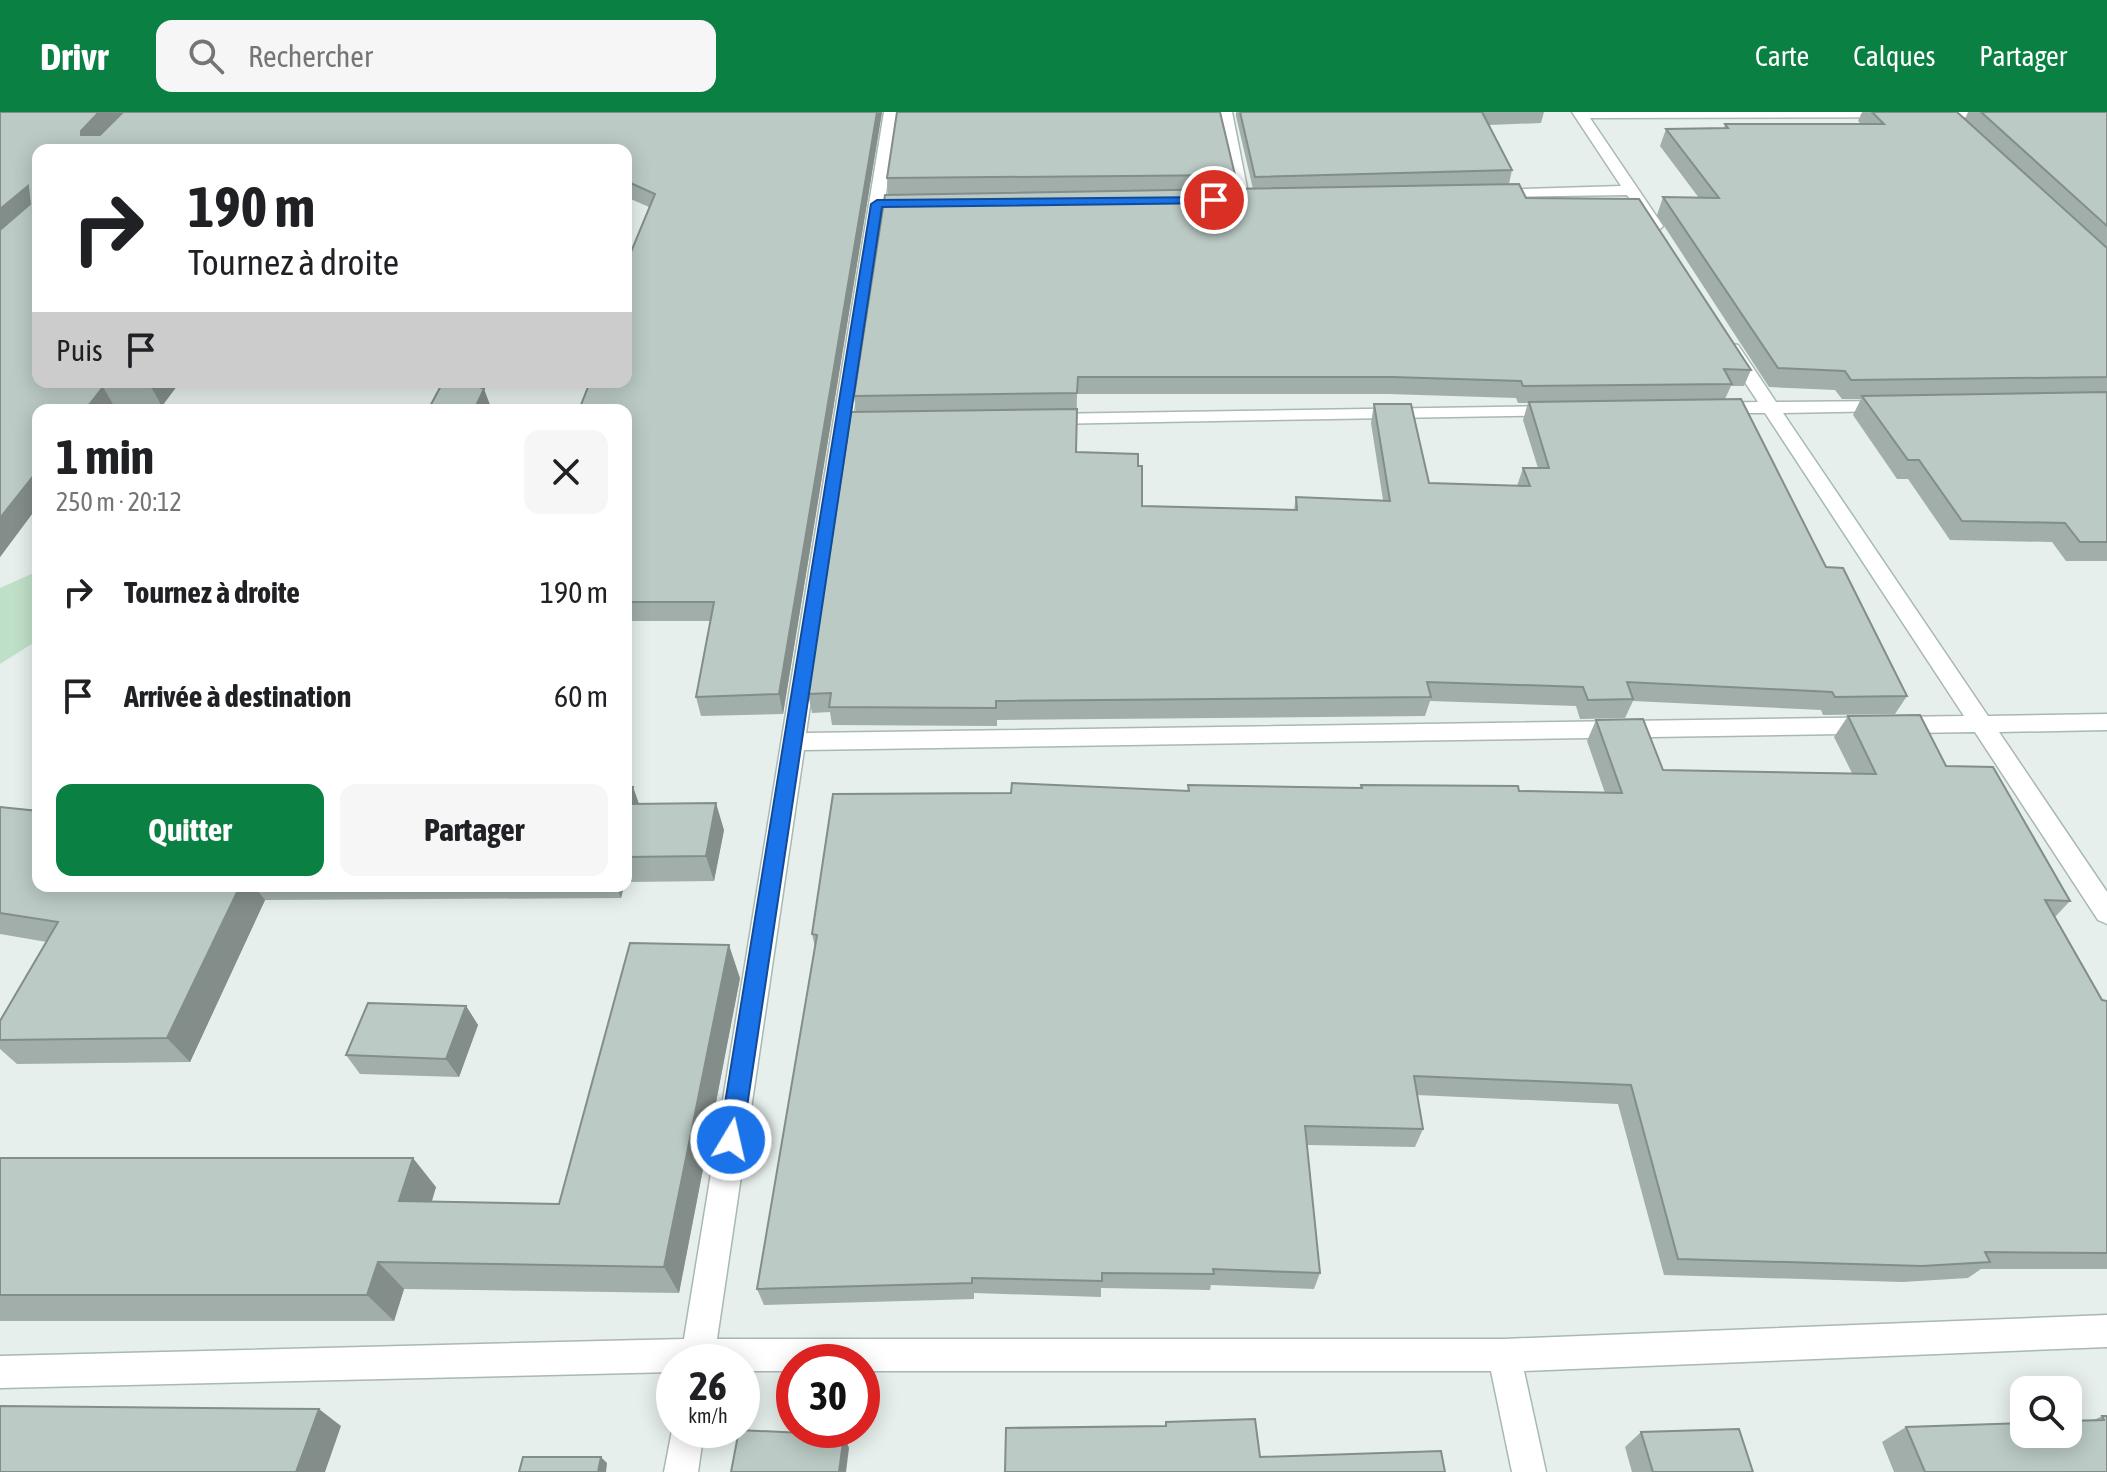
<!DOCTYPE html>
<html lang="fr">
<meta charset="utf-8">
<style>
body{margin:0;font-family:"Asap Condensed",sans-serif;background:#f6f6f6;color:#202124;height:100vh;display:flex;flex-direction:column;font-size:30px;white-space:nowrap}
*{box-sizing:border-box;margin:0}
p{font-size:26px;color:#757577}
.icon{flex:none;width:44px;height:44px;fill:none;stroke:currentColor;stroke-width:2;stroke-linecap:round;stroke-linejoin:round}
.map{position:relative;flex:1;overflow:hidden}
.side{position:absolute;left:32px;top:292px;width:600px;height:488px;display:flex;flex-direction:column;background:#fff;border-radius:16px;box-shadow:0 4px 20px #0003}
.side>*{flex:none}
.banner{position:absolute;left:32px;top:32px;width:600px;height:244px;border-radius:16px;box-shadow:0 4px 20px #0003;background:#fff;color:#202124;overflow:hidden}
.buttons{position:absolute;left:2010px;top:1264px;display:grid;gap:16px}
.buttons a{display:grid;place-items:center;width:72px;height:72px;border-radius:16px;background:#fff;box-shadow:0 4px 20px #0003;font-size:40px}
.speed{position:absolute;left:656px;top:1232px;display:flex;gap:16px;font-size:40px;font-weight:700;text-align:center}
.speed>*{display:grid;place-content:center;width:104px;height:104px;border-radius:50%;background:#fff;box-shadow:0 4px 20px #0003;line-height:1}
.speed small{font-size:20px;font-weight:400}
.speed .limit{border:12px solid #d22;background:#fff;color:#111}
.pin{position:absolute;display:grid;place-items:center;width:68px;height:68px;color:#fff;margin:-34px;border:4px solid #fff;border-radius:50%;box-shadow:0 2px 8px #0007}
.me{position:absolute;width:88px;margin:-44px;rotate:9deg;stroke-linejoin:round;filter:drop-shadow(0 0 6px #0008)}
.turn{display:flex;align-items:center;gap:28px;height:168px;padding:0 24px;font-size:36px}
.turn .icon{width:104px;height:104px;stroke-width:2.5}
.turn b{display:block;font-size:56px;line-height:68px}
.then{display:flex;align-items:center;height:76px;padding:0 24px;background:#0003;gap:16px;font-size:30px}
.round{display:grid;place-items:center;flex:none;width:84px;height:84px;border-radius:16px;background:#f6f6f6}
.summary{display:flex;align-items:center;justify-content:space-between;height:136px;padding:0 24px}
h1{font-size:48px;font-weight:700;line-height:60px}
.primary-button{display:flex;gap:16px;margin-top:auto;padding:16px 24px}
.primary-button a{flex:1;height:92px;border-radius:16px;background:#0b8043;color:#fff;font-size:32px;font-weight:700;line-height:92px;text-align:center}
.primary-button a+a{background:#f6f6f6;color:#202124}
ul{padding:0;list-style:none}
li{display:flex;align-items:center;gap:24px;height:104px;padding:0 24px}
li div{flex:1}
li b{display:block;font-size:30px}
li em{font-style:normal}
header{display:flex;align-items:center;gap:48px;box-sizing:border-box;height:112px;padding:0 40px;background:#0b8043;color:#fff}
header strong{font-size:38px}
nav{display:flex;gap:44px;margin-inline-start:auto;font-size:28px}
.search{width:560px;height:72px;background:#f6f6f6;display:flex;align-items:center;gap:20px;box-sizing:border-box;padding:0 28px;border-radius:16px;color:#757577;font-size:30px}
.map>svg:first-child{display:block}
.green{fill:#bfe0c8}
.lines{fill:none;stroke-linecap:round;stroke-linejoin:round}
.minor-casing{stroke:#a8b8b2;stroke-width:3}
.minor{fill:#fff;fill-rule:evenodd}
.wall{fill:#a1aea9;fill-rule:evenodd}
.shaded-wall{fill:#838d89}
.building{fill:#bbcac4;stroke:#838d89;stroke-width:2}
.route{fill:#1a73e8;stroke:#114b97;stroke-width:2}
</style>
<header>
<strong>Drivr</strong>
<div class="search"><svg class="icon" aria-label="search" viewBox="0 0 24 24"><circle cx="10" cy="10" r="6"/><path d="M15 15l6 6"/></svg>Rechercher</div>
<nav><a>Carte</a><a>Calques</a><a>Partager</a></nav>
</header>
<div class="map">
<svg width="2107" height="1360" viewBox="0 0 2107 1360">
<rect width="100%" height="100%" fill="#e6efeb"/>
<path class="green" d="M38,459v69l-38,24v-76z"/>
<g class="lines">
<g class="minor-casing">
<path id="minor" d="M884,0h14l-45,305h28l9,5 -9,5h-30l-45,306 1158,-17 -199,-303h-52l-9,-5 9,-5 45,-1 -35,-53 9,-5 6,1 38,57 113,-1 9,5 -9,5 -106,2 205,303 119,-2v16l-108,2 108,160v32l-9,-4 -123,-188 -1171,18 -87,589h787l603,-24v32l-583,24 22,101h-34l-21,-101h-629v-9h-68v9h-52v-9h-68v10l-674,16v-32l684,-17z
M1218,0h14l18,91 -12,-3z
M1572,0h435l1,1 -7,4 -411,1 73,108 -3,3h-10l-23,-34 -138,2 -2,-3 7,-4 127,-4z
M1557,294l6,1v8l-517,9 -9,-5 9,-5z
M674,1308v10h30l-6,42h-34z"/>
</g>
<use href="#minor" class="minor"/>
</g>
<path class="wall" d="M0,0h882l-99,602 -82,2 -5,-19 15,-76h-85v-239l23,-175 -23,-10v-47h-588l142,232 -18,24h-48l-76,4v96l-38,51z
M1236,0h308l-3,11 -52,2 23,45 -3,14 242,186 -7,16h-13l-6,13 101,168 81,129 -12,18 -72,1 -2,-5 -188,-9 -8,17 -45,1 -4,-13 -146,-5 -5,15 -428,4v6l-165,-1 -2,-13 -18,1 -4,-19 48,-282 -2,-16 34,-201 -1,-17 348,-3 -1,14h19l-17,-73zM1077,282h311l128,4 2,5h10l-5,17 15,48h-15l-6,18 -88,-3 -55,-79 -3,19 12,77 -87,-3 -2,13 -152,-4 -66,-54z
M1862,0h95l8,7 3,-7h139v449h-41l-14,-19 -102,-2 -42,-61h-11l-44,-64 8,-16h-19l-7,-9 -66,-3 -112,-172 6,-18 36,1 -39,-52 6,-17 58,-1 1,-4h136l-3,-3z
M1848,604l98,50 124,135 -15,16 47,83 5,1v268h-126l-13,9 -66,4 -238,-7 -46,-171 -201,-9 6,34 -8,18 -108,-2 13,128 -6,16 -103,-4 -1,5 -109,-2v9l-127,-4v6l-210,6 -7,-16 58,-342 -3,-13 376,-143v-6l172,3 1,-3 244,8 -18,-52 9,-21 67,50 189,3 -18,-36z
M626,675h7l6,17 85,26 -10,51 -88,1z
M0,695l38,79h586l-3,12 -356,2 -75,162 -173,2 -17,-15v-28l47,-79 -47,-8z
M740,866l-61,315 -275,-4 -10,32h-394v-163l436,29 -4,14 127,3z
M466,894l12,19 -19,52 -99,-3 -14,-19z
M2102,1304h5v56h-213l-12,-30 24,-15 188,-7z
M1641,1320l112,40h-121l-7,-25z"/>
<path class="shaded-wall" d="M99,0h26l-35,36 -9,-13v-4z
M877,0h5l-99,602 -4,-20z
M28,74l10,18 -38,32v-27z
M155,270h25l-18,24 -11,-19z
M103,275l11,19 -3,4h-26z
M484,277l8,21h-18z
M38,358v36l-38,51v-39z
M633,675l9,26 -14,-9z
M716,691l8,27 -10,51 -8,-25z
M240,774h14l11,14 -75,162 -23,-24z
M616,774h8l-3,12z
M729,833l11,33 -61,315 -15,-26z
M466,894l12,19 -19,52 -13,-18z
M413,1046l23,29 -13,42 -24,-28z
M378,1150l26,27 -10,32 -27,-26z
M319,1297l22,17 -16,46h-29z
M844,1323l5,13 -3,24h-7z
M601,1345l6,6 -1,9h-8z"/>
<path class="building" d="M0,0h99l-18,19v4h19l23,-23h754l-98,582 -83,3 18,-95h-88v-192h-47l11,-28h36v-118l29,-70 -29,-13v-31h-588v232h117l-4,5h-48l-18,23h-47v60l-38,48v-288l30,-26 -2,-18 -28,23z
M897,0h323l15,63 -348,3z
M1240,0h242l30,58 -257,7z
M1872,0h85l150,136v129l-256,3 -6,-9 -67,-3 -115,-171 56,1 -53,-69 62,-1 -3,-4h159z
M1981,0h126v114z
M1519,72l7,14 113,1 112,171 -27,-1 8,15 -209,2 -2,-5 -129,-4h-314l-1,16 -223,3 31,-201z
M443,270h27l14,7 -10,21h-46z
M2107,280v150h-27l-15,-19 -103,-2 -43,-61h-11l-46,-64z
M1741,287l85,168 17,1 64,128 -72,1 -3,-5 -205,-10 6,17 -45,1 -5,-13 -156,-5 4,15 -435,4v7l-167,-1 2,-14 -23,1 43,-282 226,-3 -1,43 62,2v12h4v40l155,4 -1,-13 94,4 -16,-97h37l18,79 101,3 -7,-18h26l-20,-66z
M1920,603l26,51 47,1 77,134 -25,-1 57,100 5,1v252l-122,-1 5,10 -68,4 -244,-7 -47,-174 -217,-9 9,53 -118,-3 15,147 -107,-4 1,5 -112,-1v8l-130,-3v5l-215,6 60,-354 -5,-1 21,-140 178,-1 1,-10 177,8 -1,-6 174,3 -1,-3 157,1 1,5 103,2 -26,-73 47,-1 20,51 213,4 -28,-58z
M626,675h7l-5,17 88,-1 -10,53 -80,1z
M0,695l38,4v75h202l-73,152 -167,2v-19l58,-99 -58,-9z
M630,831l99,2 -65,322 -286,-5 -11,33h-367v-137h413l-14,43 160,3z
M368,891l98,3 -20,53 -100,-4z
M0,1294l319,3 -23,63h-296z
M2102,1304h5v56h-182l-19,-45 118,-4v11h44v-13l36,-1z
M1255,1307l5,38 181,-6 4,21h-440l1,-44 160,-2v-4z
M1739,1317l14,43h-100l-12,-40z
M739,1318l105,5 -5,37h-108z
M523,1345h78l-3,15h-79z"/>
<path class="route" d="M1214,85l4,6 -336,4 -140,933 -4,7 -7,4 -8,-4 -4,-7 152,-936 6,-4z"/>
</svg>
<div class="buttons">
<a><svg class="icon" aria-label="search" viewBox="0 0 24 24"><circle cx="10" cy="10" r="6"/><path d="M15 15l6 6"/></svg></a>
</div>
<div class="speed"><div>26<small>km/h</small></div><div class="limit">30</div></div>
<div class="pin" style="left:1214px;top:88px;background:#d93025"><svg class="icon" aria-label="arrive" viewBox="0 0 24 24"><path d="M6 21V4h12l-3 4 3 4H6"/></svg></div>
<svg class="me" style="left:731px;top:1028px" viewBox="-20 -20 40 40"><circle r="17" fill="#1a73e8" stroke="#fff" stroke-width="3"/><path d="M0-11L8 9 0 5-8 9z" fill="#fff"/></svg>
<div class="banner">
<div class="turn"><svg class="icon" aria-label="right" viewBox="0 0 24 24"><path d="M7 20v-9h11M14 6l5 5-5 5"/></svg><div><b>190 m</b>Tournez à droite</div></div>
<div class="then">Puis<svg class="icon" aria-label="arrive" viewBox="0 0 24 24"><path d="M6 21V4h12l-3 4 3 4H6"/></svg></div>
</div>
<section class="side">
<div class="summary"><div><h1>1 min</h1><p>250 m · 20:12</p></div><a class="round"><svg class="icon" aria-label="close" viewBox="0 0 24 24"><path d="M6 6l12 12M18 6L6 18"/></svg></a></div>
<ul>
<li><svg class="icon" aria-label="right" viewBox="0 0 24 24"><path d="M7 20v-9h11M14 6l5 5-5 5"/></svg><div><b>Tournez à droite</b></div><em>190 m</em></li>
<li><svg class="icon" aria-label="arrive" viewBox="0 0 24 24"><path d="M6 21V4h12l-3 4 3 4H6"/></svg><div><b>Arrivée à destination</b></div><em>60 m</em></li>
</ul>
<div class="primary-button"><a>Quitter</a><a>Partager</a></div>
</section>
</div>
